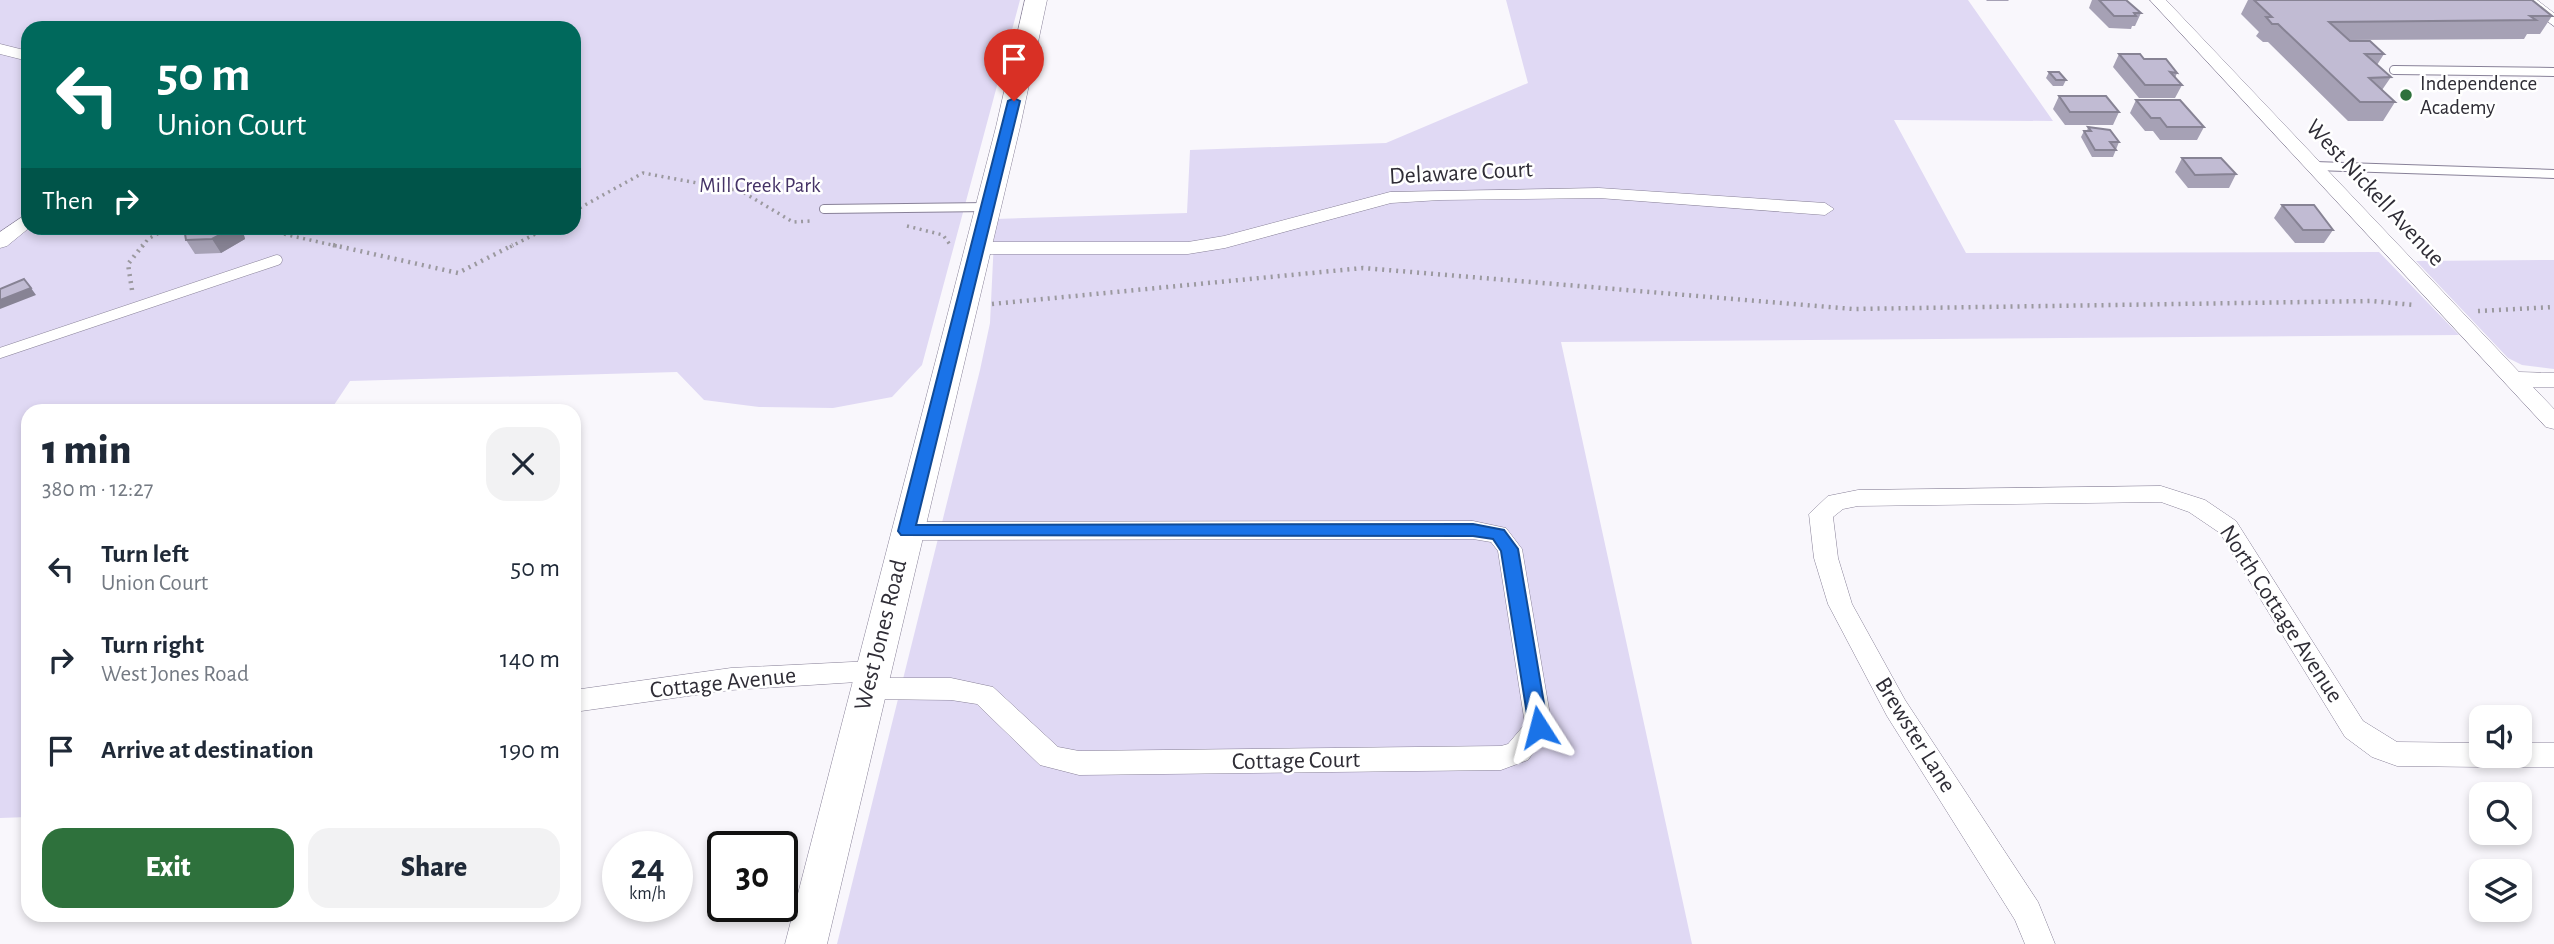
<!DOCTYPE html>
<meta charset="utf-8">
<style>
body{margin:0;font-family:"Alegreya Sans",sans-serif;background:#f2f2f3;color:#1f2937;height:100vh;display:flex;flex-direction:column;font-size:26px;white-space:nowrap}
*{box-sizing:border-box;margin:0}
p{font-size:23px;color:#747a83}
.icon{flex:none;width:38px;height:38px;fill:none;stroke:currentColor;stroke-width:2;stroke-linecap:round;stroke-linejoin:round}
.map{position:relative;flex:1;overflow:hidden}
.panel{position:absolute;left:21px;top:404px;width:560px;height:518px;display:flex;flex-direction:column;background:#fff;border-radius:21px;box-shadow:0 4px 10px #0003}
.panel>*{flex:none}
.guide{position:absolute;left:21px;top:21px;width:560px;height:214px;border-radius:21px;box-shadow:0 4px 10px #0003;background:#00695c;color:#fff;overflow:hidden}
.tools{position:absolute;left:2469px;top:705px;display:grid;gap:14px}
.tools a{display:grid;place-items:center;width:63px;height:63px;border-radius:14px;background:#fff;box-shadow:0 4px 10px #0003;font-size:35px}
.speed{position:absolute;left:602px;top:831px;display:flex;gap:14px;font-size:35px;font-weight:700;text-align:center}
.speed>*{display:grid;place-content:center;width:91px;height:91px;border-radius:50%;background:#fff;box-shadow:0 4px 10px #0003;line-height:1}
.speed small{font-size:18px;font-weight:400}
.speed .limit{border:4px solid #111;border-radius:10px;background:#fff;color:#111}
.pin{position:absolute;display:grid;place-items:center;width:60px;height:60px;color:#fff;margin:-72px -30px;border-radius:50% 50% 50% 0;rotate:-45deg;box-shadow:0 0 7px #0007}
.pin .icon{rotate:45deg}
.me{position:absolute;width:77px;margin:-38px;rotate:351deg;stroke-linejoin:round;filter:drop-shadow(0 0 5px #0008)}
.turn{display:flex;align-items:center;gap:24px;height:147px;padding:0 21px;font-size:32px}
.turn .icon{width:91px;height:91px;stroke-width:2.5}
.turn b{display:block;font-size:49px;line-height:60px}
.then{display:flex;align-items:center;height:66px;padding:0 21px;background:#0003;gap:14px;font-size:26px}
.round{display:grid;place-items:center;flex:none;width:74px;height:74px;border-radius:21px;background:#f2f2f3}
.head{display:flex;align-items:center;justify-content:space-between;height:119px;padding:0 21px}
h1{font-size:42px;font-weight:800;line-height:52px}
.button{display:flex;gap:14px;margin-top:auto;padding:14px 21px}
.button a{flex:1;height:80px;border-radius:21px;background:#2e713c;color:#fff;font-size:28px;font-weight:800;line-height:80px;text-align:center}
.button a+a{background:#f2f2f3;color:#1f2937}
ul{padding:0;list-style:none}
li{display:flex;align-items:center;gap:21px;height:91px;padding:0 21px}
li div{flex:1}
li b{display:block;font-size:26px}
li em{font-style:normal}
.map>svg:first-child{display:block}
.green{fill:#e0d9f4;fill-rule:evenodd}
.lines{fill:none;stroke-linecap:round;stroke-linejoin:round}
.lane-far1-casing{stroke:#888198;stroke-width:10}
.lane-casing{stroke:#888198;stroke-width:11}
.street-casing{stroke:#888198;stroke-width:1}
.secondary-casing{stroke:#888198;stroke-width:1}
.path-far1{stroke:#9b999f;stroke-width:3.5;stroke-dasharray:2 4.5;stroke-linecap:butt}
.path{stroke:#9b999f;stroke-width:4.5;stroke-dasharray:2 5;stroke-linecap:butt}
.lane-far1{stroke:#fff;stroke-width:8}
.lane{stroke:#fff;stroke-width:10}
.street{fill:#fff;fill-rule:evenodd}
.secondary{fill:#fff;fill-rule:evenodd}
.wall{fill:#a6a1b5}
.shaded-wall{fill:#878394}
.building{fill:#c1bbd3;stroke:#878394;stroke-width:2}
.route{fill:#1a73e8;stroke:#114b97;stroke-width:2}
.poi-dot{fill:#2e713c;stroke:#fff;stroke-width:2.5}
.labels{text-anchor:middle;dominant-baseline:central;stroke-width:5;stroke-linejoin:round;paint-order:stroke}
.far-poi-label{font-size:21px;fill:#2f2d36;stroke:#fff;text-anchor:start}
.far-park-label{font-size:21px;fill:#453366;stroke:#fff}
.street-label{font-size:24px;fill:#2f2d36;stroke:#fff}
</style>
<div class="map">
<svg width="2554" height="944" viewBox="0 0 2554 944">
<rect width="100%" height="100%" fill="#f9f7fc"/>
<path class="green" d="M0,0h1020l-98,365 -30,32 -59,11 -74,-1 -55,-7 -27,-28 -327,9 -20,30h-302v406l-28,1zM28,28h546v200h-546z
M1506,0h462l85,121 -159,-1 72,133 413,-1 80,83 -898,7 131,602h-855l143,-574 10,-47 5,-104 192,-6 3,-63 196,-7 142,-60z
M2554,260v109l-32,-4 -14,-7 -92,-97z"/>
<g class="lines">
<g class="lane-far1-casing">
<path id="lane-far1" d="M2394,70l160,2
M2315,166l239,8
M824,209l164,-2"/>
</g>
<g class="lane-casing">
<path id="lane" d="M0,353l277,-93"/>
</g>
<g class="street-casing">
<path id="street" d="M2150,0h16l353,372 35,1v14h-21l21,22v20l-8,-2z
M2519,0h18l17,13v13z
M0,44l28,7v10l-28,-7z
M1599,188l226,15 9,6 -9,6 -226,-17 -159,2 -49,3 -166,45 -37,6h-211l-10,-6 10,-6h211l36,-6 166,-44z
M28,213l1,15 -22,18 -7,2v-16z
M2161,486l44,14 31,21 127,200 34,21 85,1v13h13l-3,7 -10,4 -85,-1 -25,-9 -27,-20 -125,-204 -31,-21 -28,-10 -303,4 -15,3 -10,8 5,41 14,46 53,96 133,202 17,42h-30l-10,-24 -128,-204 -59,-112 -14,-46 -5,-44 19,-18 30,-6z
M1473,521l33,7 16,21 30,178 -24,33 -27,10 -422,5 -39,-10 -63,-61 -26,-4 -84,-1 -9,-3 -4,-8 3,-6 -126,8 -157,22v-22l157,-22 141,-7 9,3 4,7 -3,7h69l42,9 65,60 21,4 422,-5 7,-2 17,-20 -27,-173 -7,-9 -18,-3 -566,1 -8,-3 -4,-6 4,-6 8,-3z
M2520,743h34v24h-34l-10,-4 -3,-7h13z"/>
</g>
<g class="secondary-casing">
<path id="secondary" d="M1025,0h22l-27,127 -193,817h-42l211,-817z"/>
</g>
<path class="path-far1" d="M574,211l69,-38 98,18 52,31 18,-1
M907,226l36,9 8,11
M273,228l6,5 62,14
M142,247l6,-8 20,-11
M510,247l37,-19"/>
<path class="path" d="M333,245l125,28 55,-28
M132,290l-4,-26 15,-19
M992,304l371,-36 490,41 519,-8 42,4
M2478,311l76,-4"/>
<use href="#lane-far1" class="lane-far1"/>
<use href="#lane" class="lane"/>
<use href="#street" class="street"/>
<use href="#secondary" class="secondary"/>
</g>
<path class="wall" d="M1986,0h23l-1,1h-21z
M2092,0h34l15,13 -6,13h-3l-1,3 -22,-1 -20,-20z
M2248,0h262l42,16 -12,18h-13l-3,5 -174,1 34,14 -7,11 14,12 -9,13 13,12 -12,19h-35l-80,-79h-5l-7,-6 3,-4 -18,-18z
M2119,54l25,5 33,14 -2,5 7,7 -7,13h-36l-26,-31z
M2049,72l17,8 -3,6h-10l-7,-8z
M2059,96l60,16 -6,13h-48l-12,-16z
M2136,100l68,27 -7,13h-37l-7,-9h-8l-15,-18z
M2088,127l31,15 -6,15h-21l-11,-20 3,-6h3z
M2182,158l54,16 -7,14h-41l-13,-16z
M2282,205l51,25 -9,13h-29l-21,-25z
M184,228h58l3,11 -24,14 -26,1 -9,-14z"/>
<path class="shaded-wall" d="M233,228h9l3,11 -24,14 -9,-14z
M31,288l5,7 -36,14v-9z"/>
<path class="building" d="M2099,0h27l15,13h-7l2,3h-22z
M2254,0h278l20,16h-22l6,4 -207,2 21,19h20l14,13h-19l26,23 -22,1 26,24h-35l-82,-78h-6l-6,-7h6z
M280,23l11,2 -2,3h-25z
M2119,54h21l4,5h22l11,14 -7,-1 12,13h-37z
M2049,72h10l7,8h-10z
M2059,96h47l13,16h-49z
M2136,100h44l24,27h-37l-7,-9h-9z
M2088,127l22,3 9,12h-9l6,8h-21l-11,-19h7z
M2182,158h39l15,16 -41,1z
M2282,205h32l19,25h-30z
M184,228h49l-21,11 -26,1z
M24,279l7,9 -31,12v-11z"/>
<path class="route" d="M1014,98l6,3 -104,424 557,-1 31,6 14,19 30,178 -3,6h-13l-3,-6 -28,-176 -8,-12 -20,-3 -572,-1 -3,-4 110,-430z"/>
<circle class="poi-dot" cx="2406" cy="95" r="7"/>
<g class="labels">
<g class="far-poi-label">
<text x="2420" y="83">Independence<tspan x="2420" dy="24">Academy</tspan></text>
</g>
<g class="far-park-label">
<text x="760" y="185">Mill Creek Park</text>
</g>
<g class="street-label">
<text transform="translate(1461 173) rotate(-3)">Delaware Court</text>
<text transform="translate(2375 193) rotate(47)">West Nickell Avenue</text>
<text transform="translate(2281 614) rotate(57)">North Cottage Avenue</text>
<text transform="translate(881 635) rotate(-76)">West Jones Road</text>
<text transform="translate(723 683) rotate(-6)">Cottage Avenue</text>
<text transform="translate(1915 735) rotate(58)">Brewster Lane</text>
<text transform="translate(1296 761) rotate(-1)">Cottage Court</text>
</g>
</g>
</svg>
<div class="tools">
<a><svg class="icon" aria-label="sound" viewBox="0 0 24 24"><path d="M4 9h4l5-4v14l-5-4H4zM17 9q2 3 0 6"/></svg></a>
<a><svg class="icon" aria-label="search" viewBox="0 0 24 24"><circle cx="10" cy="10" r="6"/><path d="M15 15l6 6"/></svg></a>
<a><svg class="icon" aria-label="layers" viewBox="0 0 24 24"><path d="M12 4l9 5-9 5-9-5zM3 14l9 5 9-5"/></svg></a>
</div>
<div class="speed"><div>24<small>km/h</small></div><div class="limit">30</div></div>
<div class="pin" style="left:1014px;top:101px;background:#d93025"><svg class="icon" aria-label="arrive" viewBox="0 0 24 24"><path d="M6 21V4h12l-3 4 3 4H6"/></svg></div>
<svg class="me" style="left:1539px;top:727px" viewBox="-20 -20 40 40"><path d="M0-17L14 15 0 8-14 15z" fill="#1a73e8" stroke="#fff" stroke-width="4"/></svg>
<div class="guide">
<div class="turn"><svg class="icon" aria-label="left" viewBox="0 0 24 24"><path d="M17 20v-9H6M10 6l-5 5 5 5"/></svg><div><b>50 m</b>Union Court</div></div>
<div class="then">Then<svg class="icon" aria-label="right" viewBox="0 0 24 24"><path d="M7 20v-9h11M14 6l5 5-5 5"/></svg></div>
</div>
<section class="panel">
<div class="head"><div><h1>1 min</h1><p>380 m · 12:27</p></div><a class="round"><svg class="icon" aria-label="close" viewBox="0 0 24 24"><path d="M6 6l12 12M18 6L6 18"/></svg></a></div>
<ul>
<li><svg class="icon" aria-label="left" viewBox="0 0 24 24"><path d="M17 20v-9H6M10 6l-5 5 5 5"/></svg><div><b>Turn left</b><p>Union Court</p></div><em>50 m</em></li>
<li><svg class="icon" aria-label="right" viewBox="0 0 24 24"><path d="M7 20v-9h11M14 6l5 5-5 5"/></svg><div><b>Turn right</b><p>West Jones Road</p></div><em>140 m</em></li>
<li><svg class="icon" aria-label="arrive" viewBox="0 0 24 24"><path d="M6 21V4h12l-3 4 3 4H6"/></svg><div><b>Arrive at destination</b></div><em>190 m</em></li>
</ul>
<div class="button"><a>Exit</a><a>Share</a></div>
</section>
</div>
